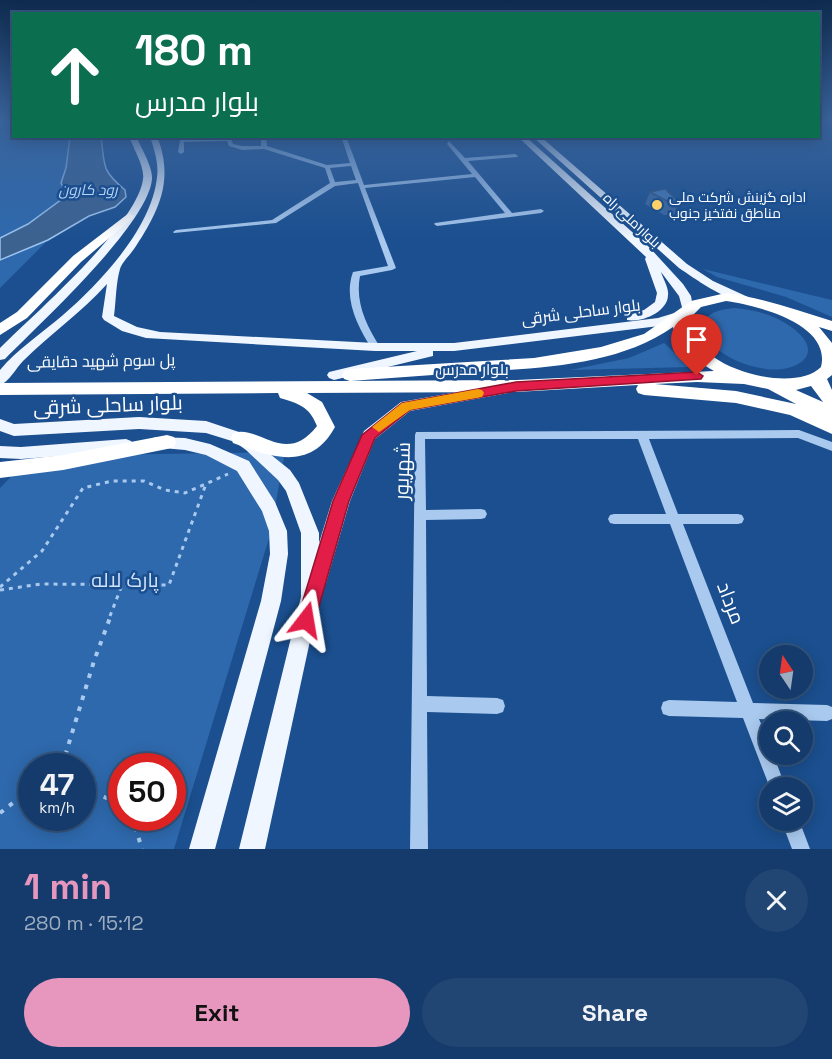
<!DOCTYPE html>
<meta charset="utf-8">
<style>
body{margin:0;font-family:"Space Grotesk",Cairo,sans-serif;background:#214673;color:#f1f3f6;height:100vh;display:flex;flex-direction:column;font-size:22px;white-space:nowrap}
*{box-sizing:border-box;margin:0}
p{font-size:20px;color:#9dadc1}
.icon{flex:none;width:33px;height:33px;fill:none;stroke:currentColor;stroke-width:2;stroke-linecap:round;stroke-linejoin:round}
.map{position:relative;height:849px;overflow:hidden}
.panel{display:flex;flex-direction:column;background:#143b6b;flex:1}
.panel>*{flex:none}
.guide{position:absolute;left:12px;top:12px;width:808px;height:126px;border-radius:0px;box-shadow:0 3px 15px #0003,0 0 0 2px #33557e;background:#0b6e4f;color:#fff;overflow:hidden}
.needle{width:39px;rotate:347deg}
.tools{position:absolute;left:759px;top:645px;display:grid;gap:12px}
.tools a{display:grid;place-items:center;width:54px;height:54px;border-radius:50%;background:#143b6b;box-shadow:0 3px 15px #0003,0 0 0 2px #33557e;font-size:30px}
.speed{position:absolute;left:18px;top:753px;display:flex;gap:12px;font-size:30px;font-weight:700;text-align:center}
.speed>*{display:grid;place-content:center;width:78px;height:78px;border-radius:50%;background:#143b6b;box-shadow:0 3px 15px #0003,0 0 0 2px #33557e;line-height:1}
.speed small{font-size:15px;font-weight:400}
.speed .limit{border:9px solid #d22;background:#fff;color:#111}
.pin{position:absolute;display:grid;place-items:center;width:51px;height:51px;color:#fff;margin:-62px -26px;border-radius:50% 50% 50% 0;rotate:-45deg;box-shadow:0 0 6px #0007}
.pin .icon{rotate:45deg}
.me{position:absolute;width:66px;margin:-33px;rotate:14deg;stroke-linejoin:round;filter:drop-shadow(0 0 4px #0008)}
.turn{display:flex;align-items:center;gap:21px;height:126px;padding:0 24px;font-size:27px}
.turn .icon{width:78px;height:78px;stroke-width:2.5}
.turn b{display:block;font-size:42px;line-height:51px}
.round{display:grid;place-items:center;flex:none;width:63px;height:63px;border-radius:32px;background:#214673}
.head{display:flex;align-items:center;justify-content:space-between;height:102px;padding:0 24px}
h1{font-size:36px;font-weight:700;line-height:45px;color:#e797bd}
.cta{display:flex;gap:12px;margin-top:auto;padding:12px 24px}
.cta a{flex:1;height:69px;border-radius:36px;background:#e797bd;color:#111;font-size:24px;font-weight:700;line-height:69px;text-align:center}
.cta a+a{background:#214673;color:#f1f3f6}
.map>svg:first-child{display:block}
.green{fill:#2e69ad;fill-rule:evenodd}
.water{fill:#3c6290;stroke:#9cc4f0;stroke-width:1.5}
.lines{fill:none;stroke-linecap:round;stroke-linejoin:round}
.path-far1{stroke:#a9c9ee;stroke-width:3;stroke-dasharray:4 5;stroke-linecap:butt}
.path{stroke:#a9c9ee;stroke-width:4;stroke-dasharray:4.5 7;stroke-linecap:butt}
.minor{fill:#a9c9ee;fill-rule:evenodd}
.major{fill:#f0f6ff;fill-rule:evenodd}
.highway{fill:#fff;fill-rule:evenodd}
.wall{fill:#3a679d}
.building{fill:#4478b7;stroke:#305480;stroke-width:1.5}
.route{fill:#e11d48;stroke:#92132f;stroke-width:1.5}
.slow{fill:#f59e0b}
.poi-dot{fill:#ffd166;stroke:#1b4f8f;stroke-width:2}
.labels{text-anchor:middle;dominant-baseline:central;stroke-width:5;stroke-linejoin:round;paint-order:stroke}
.far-poi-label{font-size:14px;fill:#fff;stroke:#1b4f8f;text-anchor:start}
.far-street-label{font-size:14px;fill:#fff;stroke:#1b4f8f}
.far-water-label{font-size:15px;font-style:italic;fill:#b5d3f5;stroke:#1b4f8f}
.street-label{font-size:16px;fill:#fff;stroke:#1b4f8f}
.near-street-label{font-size:20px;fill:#fff;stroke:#1b4f8f}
.near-park-label{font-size:20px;fill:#cfe3fa;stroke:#1b4f8f}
</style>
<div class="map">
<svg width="832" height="849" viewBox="0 0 832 849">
<rect width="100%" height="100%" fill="#1b4f8f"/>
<path class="green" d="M0,120h13l1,16 56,1 -4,31 -5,15 3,6 -2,10 -34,25 -28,14z
M48,240l-48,48v-28z
M703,269l129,31v17l-46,-20 -69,-20z
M734,308c22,2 42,7 60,21 33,26 1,44 -28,40 -12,-2 -24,-5 -35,-11 -33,-17 -43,-46 3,-50z
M664,343l26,24 -120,3 59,-12z
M285,452l-15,83 -96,314h-174v-361l31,-32zM32,766h50v52h-50zM122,766h50v52h-50z"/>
<path class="water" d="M70,137h31c4,29 0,33 24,53l1,7 -11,10 -26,9 -41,24 -48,20v-22l28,-14 34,-25 2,-10 -3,-6 5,-15z"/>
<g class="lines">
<path class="path-far1" d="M0,587l42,-36 41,-63 29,-7h32l21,9 20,3 43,-19
M0,590l41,-6 128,1 37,-101
M110,616l12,-31"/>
<path class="path" d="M62,766l32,-105 17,-46
M82,789l33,12 7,8
M0,813l18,-14 14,-5
M128,818l7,8 7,23"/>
<path class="minor" d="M223,136l8,2 2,6 9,2h19v-10h5l1,10 60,19 23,-2 -9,-27h5l18,49 108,-11 -25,-30 2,-3 16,17 50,-4 3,2 -1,1 -49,4 44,52 29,-4 3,2 -3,2 -104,13 -3,-2 1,-1 70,-10 -30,-36 -110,11 31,80 -4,2 -32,6c-5,26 6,49 20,71l-5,3 -3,-1c-14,-22 -29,-50 -19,-77l35,-6 -30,-83 -23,3 -59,37 -102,10 -1,-1 3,-2 96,-10 58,-37 -5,-15 -61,-19 -22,1 -13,-4 -2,-5 -43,1v10l-3,2 -3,-2 2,-12zM351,166l5,14 -21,2 -5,-14z
M799,430l33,12v9l-34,-13 -149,1 29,75h60l4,1 2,4 -2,4 -4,1h-55l70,179 74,2 5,2v12l-5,2 -68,-2 11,25v10h3l13,34h-16l-27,-70 -74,-2 -6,-2 -2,-6 2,-6 6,-2 68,2 -67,-178h-56l-4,-1 -2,-4 2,-4 4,-1h52l-28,-75h-213l1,71 55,-1 4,1 2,4 -2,4 -4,1 -55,1 1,176 70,2 6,2 2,6 -2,6 -6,2 -70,-2 1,137h-18l5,-414 1,-3z
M781,820h18l11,29h-18z"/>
<path class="major" d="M129,136h7c5,12 17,31 16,43 -4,46 -113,145 -147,180l-5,1v-12c34,-34 138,-124 143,-169 2,-12 -10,-31 -14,-43z
M150,136h7c17,43 3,73 -21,110 -4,7 -14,16 -16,23 -4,13 -4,32 -6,47l23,11 23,5 215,11h79l204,-25 23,-7 6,4 -28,11 -205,25h-21v5l-99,24 -5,-2 -2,-3 2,-3 88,-21h-42l-229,-13 -24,-7 -18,-11 -2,-3 5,-33c-26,29 -57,50 -84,77 -7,7 -14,21 -23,24v-15l7,-8c17,-17 37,-31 56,-47 37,-32 89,-87 94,-138 2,-14 -3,-27 -7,-41z
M517,136h8l125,112 33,36 8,12 2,12 -2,3h-8l-4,-15 -18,-24c2,7 8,16 7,23 0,17 -27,28 -41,25v-6l17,-4 11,-8 2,-9 -12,-34 1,-2z
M532,136h8l147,128 26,17 35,16v4c-17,4 -54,-23 -69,-33z
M503,384l5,1 2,4 -2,4 -98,18 -35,28 -25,62 -24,82 -5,7 -56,259h-26l62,-252v-64l-15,-42 -8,-11 -32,-30 -11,-8 -29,-9 -67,-4 -125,7 -14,-5v-12l14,5 125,-7 67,4 39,13 45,36 9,13 20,50v10l13,-42 32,-70 37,-29z
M156,437l29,1 25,6 39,17 26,41 12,29 1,23 -7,47 -66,248h-26l72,-248 9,-47 -1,-23 -7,-20 -25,-40 -31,-16 -21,-5 -34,-3 -3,-4 3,-4z
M126,439l5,2 3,4 -3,4 -5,2 -105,8 -21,-1v-12l21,1z"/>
<path class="highway" d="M129,213l6,3 -2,2 -52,44 -54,56 -27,17v-12l17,-11 56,-56z
M726,293c37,5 71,17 106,28v10l-13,-4 13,16v32l-5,4 5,11v44l-42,-19 -54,-12 -92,-8 -6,-2 -2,-4 2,-4 -122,7 -209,1 15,9 13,25c-24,44 -63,31 -102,16l-2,-5 2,-5c27,-9 52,34 84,-7 -8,-20 -18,-22 -37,-28l-2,-5 -278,2v-12l516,-3 198,-9c-18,-10 -35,-23 -41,-44 -56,39 -133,41 -199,45 -41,3 -83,6 -124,9l-6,-2 -2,-4 2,-4 6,-2 184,-11 67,-11 43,-13 47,-33zM726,301c29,4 106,22 95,66 -30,30 -135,-3 -132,-48l12,-12zM697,382l47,2 24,5 28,15 -60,-13 -81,-7zM811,386l12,16 -27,-12z
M167,435l7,2 2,5 -2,5 -7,2 -104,21 -63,8v-16l63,-7z"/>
</g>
<path class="wall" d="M650,192l29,10 -5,13h-10l-19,-11z"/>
<path class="building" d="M665,189l14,13h-10l-19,-10z"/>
<linearGradient id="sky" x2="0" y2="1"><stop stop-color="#0f2b4f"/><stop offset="0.5" stop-color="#39639b"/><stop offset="1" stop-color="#39639b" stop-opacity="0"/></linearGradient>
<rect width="832" height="239" fill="url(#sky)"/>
<path class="route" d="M697,372l6,4 -2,3 -185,12 -106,19 -35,28 -26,63 -36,126 -7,2 -7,-2 -2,-7 36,-119 29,-66 40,-32 114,-21z"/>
<path class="slow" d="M478,389l4,1 2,3 -2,4 -72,13 -31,22 -7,-5 30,-24z"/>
<circle class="poi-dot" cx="657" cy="205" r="6"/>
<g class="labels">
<g class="far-poi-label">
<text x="669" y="197">اداره گزینش شرکت ملی<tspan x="669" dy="16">مناطق نفتخیز جنوب</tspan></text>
</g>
<g class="far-street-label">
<text transform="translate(632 220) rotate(43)">بلوار ملی راه</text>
</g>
<g class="far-water-label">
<text x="88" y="189">رود کارون</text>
</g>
<g class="street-label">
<text transform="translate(581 312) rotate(-7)">بلوار ساحلی شرقی</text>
<text transform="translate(101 361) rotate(-1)">پل سوم شهید دقایقی</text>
<text x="472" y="369">بلوار مدرس</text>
</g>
<g class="near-street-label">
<text transform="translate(108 405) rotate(-2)">بلوار ساحلی شرقی</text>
<text transform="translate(402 471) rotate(-88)">شهریور</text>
<text transform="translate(731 603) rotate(69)">مرداد</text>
</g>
<g class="near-park-label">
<text x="125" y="580">پارک لاله</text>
</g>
</g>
</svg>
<div class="tools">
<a><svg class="needle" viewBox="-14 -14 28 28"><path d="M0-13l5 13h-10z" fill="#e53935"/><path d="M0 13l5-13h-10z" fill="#9dadc1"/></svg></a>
<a><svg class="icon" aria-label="search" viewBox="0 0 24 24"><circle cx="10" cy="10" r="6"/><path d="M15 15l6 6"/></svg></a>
<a><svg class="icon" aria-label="layers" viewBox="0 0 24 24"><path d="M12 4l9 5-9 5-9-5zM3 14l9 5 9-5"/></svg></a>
</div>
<div class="speed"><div>47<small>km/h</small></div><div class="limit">50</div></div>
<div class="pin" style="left:697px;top:376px;background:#d93025"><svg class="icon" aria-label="arrive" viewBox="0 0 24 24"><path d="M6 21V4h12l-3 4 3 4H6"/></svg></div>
<svg class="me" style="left:306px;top:620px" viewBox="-20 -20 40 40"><path d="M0-17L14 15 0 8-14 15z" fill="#e11d48" stroke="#fff" stroke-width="4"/></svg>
<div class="guide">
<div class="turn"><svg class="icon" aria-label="ahead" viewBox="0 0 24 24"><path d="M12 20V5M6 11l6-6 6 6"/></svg><div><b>180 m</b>بلوار مدرس</div></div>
</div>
</div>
<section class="panel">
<div class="head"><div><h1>1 min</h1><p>280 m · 15:12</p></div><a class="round"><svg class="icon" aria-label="close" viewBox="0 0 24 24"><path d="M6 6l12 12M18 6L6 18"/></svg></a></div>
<div class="cta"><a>Exit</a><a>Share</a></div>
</section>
